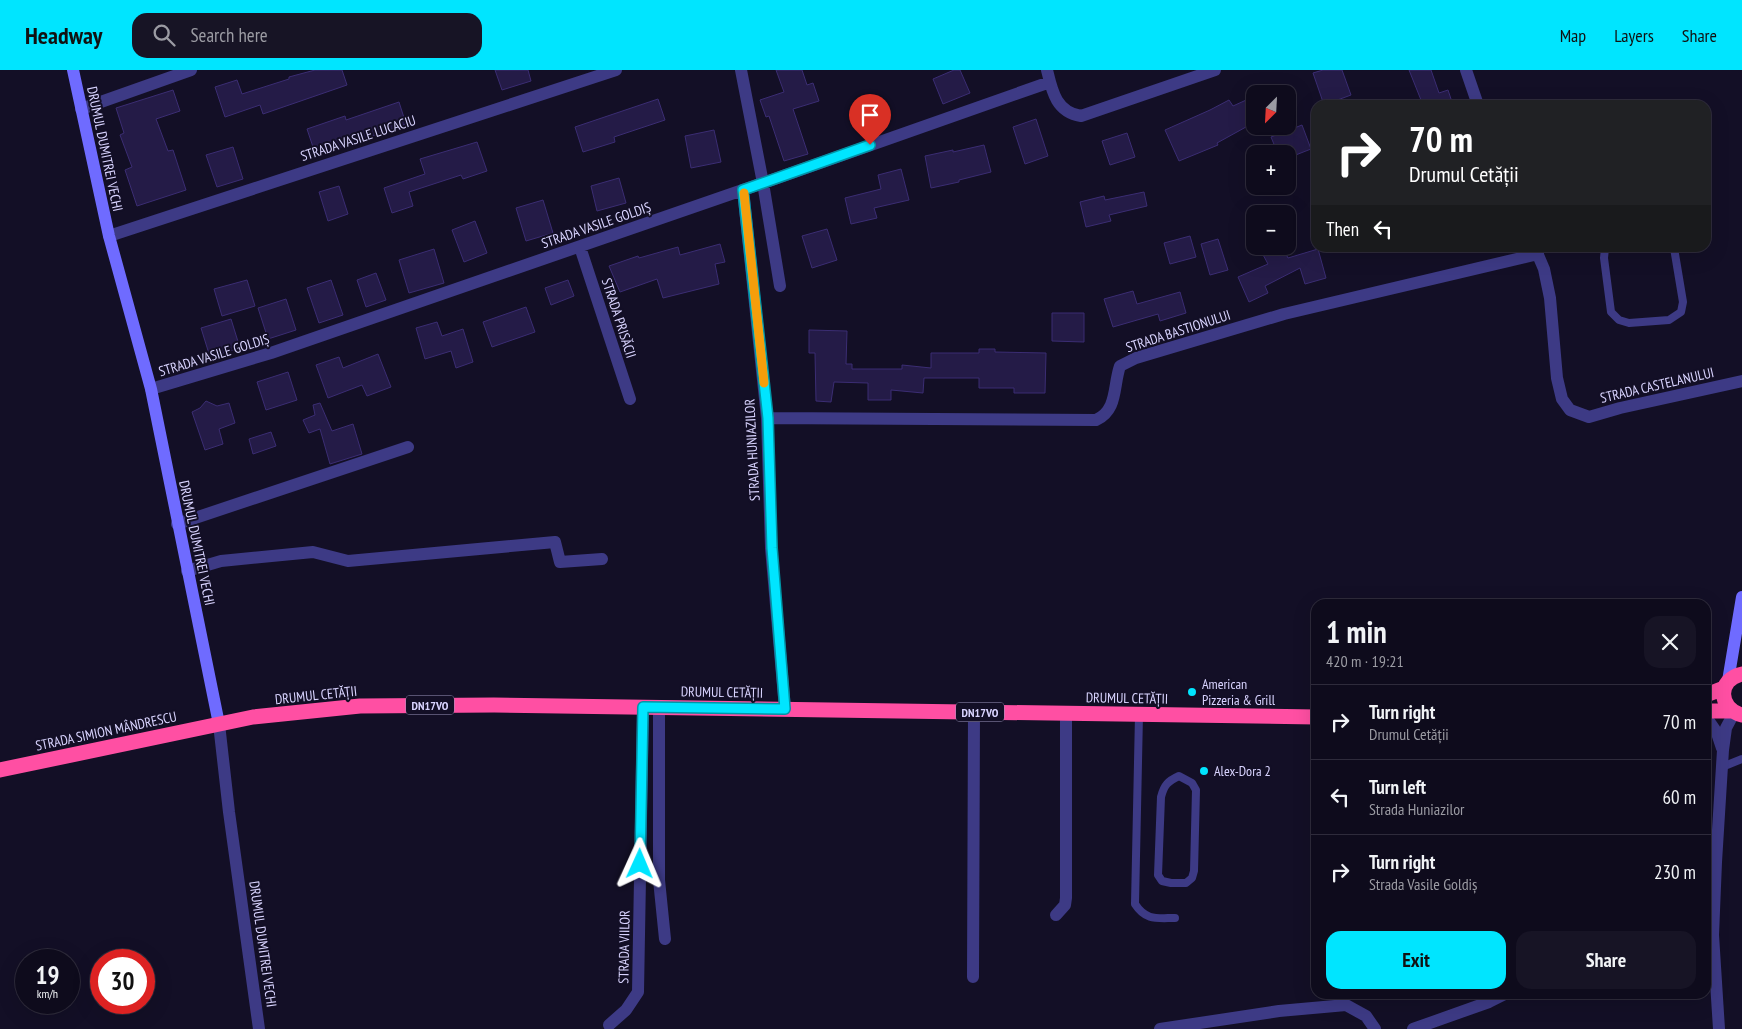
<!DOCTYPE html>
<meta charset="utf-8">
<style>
body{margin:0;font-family:"PT Sans Narrow",sans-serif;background:#171425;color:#f1f3f6;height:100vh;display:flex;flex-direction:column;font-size:19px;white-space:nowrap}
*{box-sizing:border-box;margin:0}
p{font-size:16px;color:#9b9ba3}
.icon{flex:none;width:28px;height:28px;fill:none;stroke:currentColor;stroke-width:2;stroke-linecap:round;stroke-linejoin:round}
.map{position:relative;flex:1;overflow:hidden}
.panel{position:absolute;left:1311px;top:529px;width:400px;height:400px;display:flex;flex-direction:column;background:#0e0b1c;border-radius:15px;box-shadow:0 5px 20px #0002,0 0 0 1px #2e2b3b}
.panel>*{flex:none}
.hud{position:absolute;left:1311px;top:30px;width:400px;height:152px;border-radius:15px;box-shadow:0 5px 20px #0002,0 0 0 1px #2e2b3b;background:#202124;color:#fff;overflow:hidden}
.needle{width:32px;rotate:204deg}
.controls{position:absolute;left:1246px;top:15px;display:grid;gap:10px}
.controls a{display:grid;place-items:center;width:50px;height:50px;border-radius:10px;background:#0e0b1c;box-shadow:0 5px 20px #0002,0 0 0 1px #2e2b3b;font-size:25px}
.speed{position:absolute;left:15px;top:879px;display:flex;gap:10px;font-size:25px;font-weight:700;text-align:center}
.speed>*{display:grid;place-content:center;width:65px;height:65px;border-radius:50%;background:#0e0b1c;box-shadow:0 5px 20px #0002,0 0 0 1px #2e2b3b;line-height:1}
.speed small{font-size:12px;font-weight:400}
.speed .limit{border:8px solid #d22;background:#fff;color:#111}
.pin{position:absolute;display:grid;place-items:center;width:42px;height:42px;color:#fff;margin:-51px -21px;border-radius:50% 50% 50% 0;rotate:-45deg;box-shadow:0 0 5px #0007}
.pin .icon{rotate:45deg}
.me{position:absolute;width:55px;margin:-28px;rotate:1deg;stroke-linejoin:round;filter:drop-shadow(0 0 4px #0008)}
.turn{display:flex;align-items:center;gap:18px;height:105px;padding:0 15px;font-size:22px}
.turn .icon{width:65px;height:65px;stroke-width:2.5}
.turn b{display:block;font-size:35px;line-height:42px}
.then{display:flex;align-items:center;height:48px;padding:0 15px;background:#0003;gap:10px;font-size:19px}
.round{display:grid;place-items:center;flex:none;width:52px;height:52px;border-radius:15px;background:#171425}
.headline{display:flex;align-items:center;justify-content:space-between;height:85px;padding:0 15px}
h1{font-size:30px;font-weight:700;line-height:38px}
.action{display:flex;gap:10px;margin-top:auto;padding:10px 15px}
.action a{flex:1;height:58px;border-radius:15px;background:#00e5ff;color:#111;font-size:20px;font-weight:700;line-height:58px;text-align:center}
.action a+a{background:#171425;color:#f1f3f6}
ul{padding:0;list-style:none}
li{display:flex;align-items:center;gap:15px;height:75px;padding:0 15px;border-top:1px solid #2e2b3b}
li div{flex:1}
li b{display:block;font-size:19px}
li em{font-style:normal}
header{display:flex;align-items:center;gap:30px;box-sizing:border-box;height:70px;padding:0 25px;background:#00e5ff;color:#111}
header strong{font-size:24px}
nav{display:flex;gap:28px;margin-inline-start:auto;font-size:18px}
.search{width:350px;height:45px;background:#171425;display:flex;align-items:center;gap:12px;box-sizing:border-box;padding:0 18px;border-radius:15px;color:#9b9ba3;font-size:19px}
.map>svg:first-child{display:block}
.building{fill:#241b47;stroke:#3b2d73}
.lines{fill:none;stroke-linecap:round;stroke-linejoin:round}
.lane{stroke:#3d3a85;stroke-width:8}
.street{stroke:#3d3a85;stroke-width:12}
.secondary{stroke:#6f6bff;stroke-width:12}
.highway{stroke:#ff4fa3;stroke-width:15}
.route-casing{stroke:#0095a6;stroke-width:12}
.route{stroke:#00e5ff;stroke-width:9}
.slow{stroke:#f59e0b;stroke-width:9}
.poi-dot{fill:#00e5ff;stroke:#130f26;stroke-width:2}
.labels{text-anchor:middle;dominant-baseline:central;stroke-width:4;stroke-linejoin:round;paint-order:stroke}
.shield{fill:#130f26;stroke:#9e99be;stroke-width:1}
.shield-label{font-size:12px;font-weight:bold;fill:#d9d4ff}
.street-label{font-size:14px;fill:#d9d4ff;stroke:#130f26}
.poi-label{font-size:14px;fill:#d9d4ff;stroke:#130f26;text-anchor:start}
</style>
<header>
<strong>Headway</strong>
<div class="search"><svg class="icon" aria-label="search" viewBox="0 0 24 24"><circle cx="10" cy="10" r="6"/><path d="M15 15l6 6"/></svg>Search here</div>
<nav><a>Map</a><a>Layers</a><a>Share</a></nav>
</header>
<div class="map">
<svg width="1742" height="959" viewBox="0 0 1742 959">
<rect width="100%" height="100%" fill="#130f26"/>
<path class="building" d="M315,0h27l5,15 -84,29 -3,-9 -35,12 -10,-30 22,-7 5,14 47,-15v-2z
M495,0h33l3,11 -29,9z
M776,0h26l5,15 6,-2 6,18 -26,8 15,45 -24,7 -15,-45 -3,1 -6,-17 24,-8z
M954,0h6l10,23 -27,11 -10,-25z
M1323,0h19l9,25 -27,10 -11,-32z
M1409,0h22l8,23 9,-3 5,15h-42v-2l10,-3z
M173,20l7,21 -24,8 12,32 5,-1 13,40 -49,16 -12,-36 7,-3 -12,-32 4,-2 -8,-25z
M1255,26v26l-38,21 1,2 -39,16 -14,-31 45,-20 19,-10 4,6z
M658,29l7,21 -51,17 1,5 -32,10 -8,-25z
M399,32l7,22 -90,32 -9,-27 38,-13 1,4z
M1036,49l12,37 -23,8 -12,-37z
M1302,55l9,24 -23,9v-4h-10l-7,-17z
M714,60l7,32 -30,6 -6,-32z
M1127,63l8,24 -25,8 -8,-24z
M477,72l10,29 -24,8 -2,-4 -52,17 4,14 -21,7 -8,-25 41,-14 -5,-15z
M984,75l7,27 -32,8v2l-28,6 -6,-32 28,-6v2z
M233,77l10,32 -26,8 -11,-32z
M901,99l8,31 -35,8 3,10 -26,6 -6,-26 36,-9 -3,-14z
M619,108l7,25 -29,8 -6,-25z
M339,116l9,28 -20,7 -9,-29z
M1144,122l3,14 -38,9 2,6 -25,6 -6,-25 24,-6 1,4z
M543,130l10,33 -27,8 -10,-33z
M475,151l12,32 -23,9 -12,-32z
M827,159l10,31 -25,8 -10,-32z
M1190,166l6,21 -26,7 -6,-21z
M1218,169l10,31 -18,5 -9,-31z
M720,174l5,18 -10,2 4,20 -56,14 -6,-19 -37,13 -11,-26 29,-10 1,2 39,-11 2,8z
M1271,176h11l6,12 30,-9 8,29 -21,6 -5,-16 -35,18 3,7 -19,9 -11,-25 30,-13 -7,-13z
M434,179l10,34 -35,10 -10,-33z
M376,203l10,27 -20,7 -9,-27z
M247,210l8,26 -33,10 -8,-27z
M331,210l12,35 -24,8 -12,-35z
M568,210l6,16 -23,9 -6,-17z
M1133,221l4,13 43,-12 6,21 -26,8 -2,-7 -45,13 -9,-28z
M286,229l10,31 -28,9 -10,-31z
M526,237l9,25 -43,15 -9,-25z
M1052,243h32v29l-32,-1z
M231,249l9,29 -30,9 -9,-29z
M437,252l5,14 21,-7 10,33 -17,6 -5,-17 -26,8 -9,-31z
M809,260l38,1 -1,33h6v5h50v-4l29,3v-15h48v-4h16v3l51,1 -1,40h-31v-5h-35v-10h-55l-1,15 -32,-3v10h-23v-17l-34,-1 -3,20 -15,-1 -1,-48h-6z
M378,284l13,33 -24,9 -5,-11 -34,13 -12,-33 23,-8 4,11z
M288,302l9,28 -31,10 -9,-28z
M206,331l11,5 12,-3 6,20 -16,6 4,15 -18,6 -13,-38 8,-4z
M320,333l12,28 21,-7 9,30 -32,10 -10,-35 -11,4 -6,-13 12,-5 -2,-10z
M271,362l5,14 -23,8 -4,-15z"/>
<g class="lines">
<path class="lane" d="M1605,178l-1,10 7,54 8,8 10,3 40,-3 12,-8 2,-10 -9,-54
M1139,645l-4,189c11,17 22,14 40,14
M1722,697l20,-8
M1179,706l13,7 4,7 -2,81 -2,7 -6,5h-15l-9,-2 -4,-6 3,-78c3,-12 7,-16 18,-21z"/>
<path class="street" d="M741,0l22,113 17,103
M1047,0c5,21 9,42 34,46l134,-46
M1466,0l12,35
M81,39l110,-39
M743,120l24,228 4,130 14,161
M109,166l507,-166
M580,177l50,152
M1535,178l9,21 6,29 7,80 5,21 8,11 19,7 31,-9 122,-27
M151,319l120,-36 492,-170 287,-101
M767,348l329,2c22,-10 17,-34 24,-54l16,-8 148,-44 254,-60
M177,454l231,-77
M187,501l34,-10 92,-9 35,9 207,-19 5,20 42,-3
M659,638v172l6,59
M1706,647l11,16 5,15
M219,654l10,88 30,217
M1056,845l9,-10 1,-7v-184
M973,907l1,-265
M609,955l17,-15 12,-18 5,-285
M1160,959l119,-18 67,-6 20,11 9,13
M1413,959l76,-27 16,-8
M1719,959l-6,-94 3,-73 7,-112 3,-22 8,-15"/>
<path class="secondary" d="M73,0l36,166 42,153 68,335
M1728,611l14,-84"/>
<path class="highway" d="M1742,604c-25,5 -24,35 0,41
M1706,625l18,-7
M1706,641h25
M0,700l253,-53 107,-11 134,-1 822,12"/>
</g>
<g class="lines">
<g class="route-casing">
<path id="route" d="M640,794l3,-157 142,2 -13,-161 -4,-130 -25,-228 127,-45"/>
</g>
<use href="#route" class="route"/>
<path class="slow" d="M744,123l20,190"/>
</g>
<g class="poi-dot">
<circle cx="1192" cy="622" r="5"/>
<circle cx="1204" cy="701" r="5"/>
</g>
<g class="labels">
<g class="shield">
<rect x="406" y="625.5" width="48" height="19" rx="4"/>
<rect x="956" y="632.5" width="48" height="19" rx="4"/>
</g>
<g class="shield-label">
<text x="430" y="635">DN17VO</text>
<text x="980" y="642">DN17VO</text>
</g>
<g class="street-label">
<text transform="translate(358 68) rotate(-18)">STRADA VASILE LUCACIU</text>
<text transform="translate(105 79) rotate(78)">DRUMUL DUMITREI VECHI</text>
<text transform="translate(596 155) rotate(-19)">STRADA VASILE GOLDIȘ</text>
<text transform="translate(619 248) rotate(72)">STRADA PRISĂCII</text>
<text transform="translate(1178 261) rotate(-18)">STRADA BASTIONULUI</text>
<text transform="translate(214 285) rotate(-17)">STRADA VASILE GOLDIȘ</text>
<text transform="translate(1657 315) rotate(-13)">STRADA CASTELANULUI</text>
<text transform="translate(752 380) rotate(-93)">STRADA HUNIAZILOR</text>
<text transform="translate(197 473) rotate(78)">DRUMUL DUMITREI VECHI</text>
<text transform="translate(722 622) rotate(1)">DRUMUL CETĂȚII</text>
<text transform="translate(316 625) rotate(-6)">DRUMUL CETĂȚII</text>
<text transform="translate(1127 628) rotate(1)">DRUMUL CETĂȚII</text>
<text transform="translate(106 661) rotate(-12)">STRADA SIMION MÂNDRESCU</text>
<text transform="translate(263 874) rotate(82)">DRUMUL DUMITREI VECHI</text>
<text transform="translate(624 877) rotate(-89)">STRADA VIILOR</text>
</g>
<g class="poi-label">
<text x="1202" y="614">American<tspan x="1202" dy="16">Pizzeria &amp; Grill</tspan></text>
<text x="1214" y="701">Alex-Dora 2</text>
</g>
</g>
</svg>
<div class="controls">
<a><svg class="needle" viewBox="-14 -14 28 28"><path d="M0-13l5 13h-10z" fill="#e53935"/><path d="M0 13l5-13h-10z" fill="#9b9ba3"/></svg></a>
<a>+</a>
<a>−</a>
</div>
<div class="speed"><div>19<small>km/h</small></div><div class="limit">30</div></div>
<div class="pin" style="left:870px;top:75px;background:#d93025"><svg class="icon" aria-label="arrive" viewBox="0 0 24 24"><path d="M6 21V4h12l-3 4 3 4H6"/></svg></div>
<svg class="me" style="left:640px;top:794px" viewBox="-20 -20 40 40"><path d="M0-17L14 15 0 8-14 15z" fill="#00e5ff" stroke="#fff" stroke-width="4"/></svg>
<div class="hud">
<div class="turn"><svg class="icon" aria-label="right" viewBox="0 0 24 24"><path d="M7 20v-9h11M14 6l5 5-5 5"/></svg><div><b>70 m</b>Drumul Cetății</div></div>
<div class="then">Then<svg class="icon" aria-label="left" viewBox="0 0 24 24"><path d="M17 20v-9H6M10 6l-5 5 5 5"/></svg></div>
</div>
<section class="panel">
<div class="headline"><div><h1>1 min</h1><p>420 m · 19:21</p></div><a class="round"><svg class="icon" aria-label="close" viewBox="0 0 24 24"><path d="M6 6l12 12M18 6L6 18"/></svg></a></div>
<ul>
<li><svg class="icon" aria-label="right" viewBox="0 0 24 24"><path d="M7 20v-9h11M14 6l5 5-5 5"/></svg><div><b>Turn right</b><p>Drumul Cetății</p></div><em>70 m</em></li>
<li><svg class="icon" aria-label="left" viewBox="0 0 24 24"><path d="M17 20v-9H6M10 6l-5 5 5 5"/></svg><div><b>Turn left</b><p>Strada Huniazilor</p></div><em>60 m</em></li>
<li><svg class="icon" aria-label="right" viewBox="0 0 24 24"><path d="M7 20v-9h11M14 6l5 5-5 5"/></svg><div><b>Turn right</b><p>Strada Vasile Goldiș</p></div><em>230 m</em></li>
</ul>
<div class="action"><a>Exit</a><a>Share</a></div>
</section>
</div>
